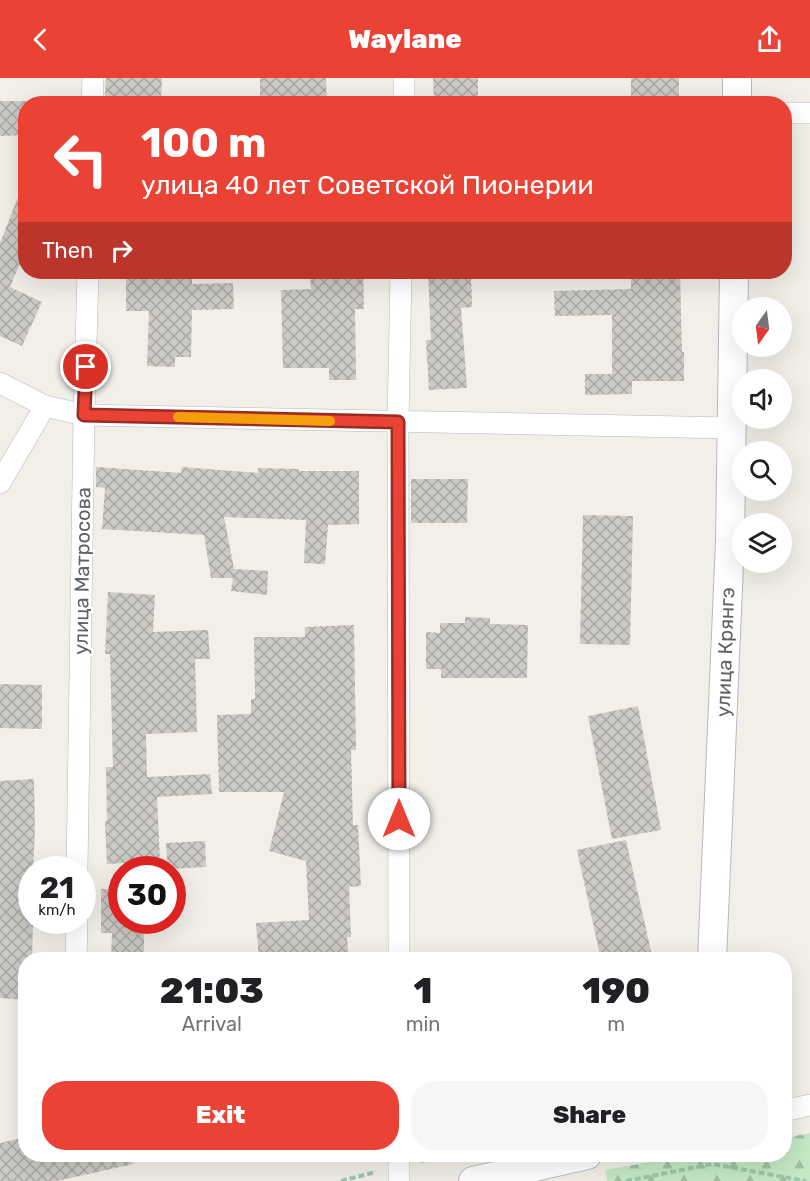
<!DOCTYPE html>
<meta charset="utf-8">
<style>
body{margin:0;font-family:Rubik,sans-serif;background:#f6f6f6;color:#202124;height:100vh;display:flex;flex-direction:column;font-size:22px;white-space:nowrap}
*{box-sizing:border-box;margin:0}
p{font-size:20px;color:#757577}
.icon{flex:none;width:33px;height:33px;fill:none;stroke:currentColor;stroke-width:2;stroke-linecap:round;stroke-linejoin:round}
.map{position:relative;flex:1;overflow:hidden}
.drawer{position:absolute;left:18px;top:874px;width:774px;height:210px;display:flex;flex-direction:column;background:#fff;border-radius:24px;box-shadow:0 6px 24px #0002}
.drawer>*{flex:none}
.banner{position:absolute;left:18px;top:18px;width:774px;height:183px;border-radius:24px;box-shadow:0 6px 24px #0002;background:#ea4335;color:#fff;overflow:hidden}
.needle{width:39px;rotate:194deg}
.tools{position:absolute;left:732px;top:219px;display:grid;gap:12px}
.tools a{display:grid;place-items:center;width:60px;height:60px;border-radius:50%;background:#fff;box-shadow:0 6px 24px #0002;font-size:30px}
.speed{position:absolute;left:18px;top:778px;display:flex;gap:12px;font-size:30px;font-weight:700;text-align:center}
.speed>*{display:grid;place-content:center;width:78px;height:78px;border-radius:50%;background:#fff;box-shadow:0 6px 24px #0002;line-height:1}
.speed small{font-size:15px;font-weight:400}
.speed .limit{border:9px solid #d22;background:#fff;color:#111}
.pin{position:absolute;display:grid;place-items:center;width:51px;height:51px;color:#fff;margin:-26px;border:3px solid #fff;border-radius:50%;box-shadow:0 2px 6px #0007}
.me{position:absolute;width:66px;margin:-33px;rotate:0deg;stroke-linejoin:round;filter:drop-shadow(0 0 4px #0008)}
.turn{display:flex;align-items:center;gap:21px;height:126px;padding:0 24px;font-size:27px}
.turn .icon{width:78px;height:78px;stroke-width:2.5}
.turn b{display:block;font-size:42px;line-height:51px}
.then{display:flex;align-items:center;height:57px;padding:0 24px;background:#0003;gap:12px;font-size:22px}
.eta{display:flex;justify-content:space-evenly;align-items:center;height:102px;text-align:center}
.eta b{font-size:36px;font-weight:800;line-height:42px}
.cta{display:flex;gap:12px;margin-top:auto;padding:12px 24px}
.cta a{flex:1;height:69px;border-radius:24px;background:#ea4335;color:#fff;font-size:24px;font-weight:800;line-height:69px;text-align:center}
.cta a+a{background:#f6f6f6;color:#202124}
header{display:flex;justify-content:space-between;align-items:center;height:78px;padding:0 24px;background:#ea4335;color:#fff;font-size:27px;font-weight:800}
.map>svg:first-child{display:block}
.forest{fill:url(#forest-firs)}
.building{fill:url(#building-cross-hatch)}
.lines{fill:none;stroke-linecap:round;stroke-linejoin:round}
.street-casing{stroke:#b5b8bc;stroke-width:22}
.secondary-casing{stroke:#b6babf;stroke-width:30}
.path{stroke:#9cc7a9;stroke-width:4;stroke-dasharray:6 3;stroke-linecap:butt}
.street{stroke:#fff;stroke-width:21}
.secondary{stroke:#fff;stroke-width:28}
.route-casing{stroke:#982c22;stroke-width:15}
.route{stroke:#ea4335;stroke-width:10}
.slow{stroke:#f59e0b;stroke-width:10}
.labels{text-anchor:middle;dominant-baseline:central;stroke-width:5;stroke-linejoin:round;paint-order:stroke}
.street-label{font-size:20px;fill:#5f6368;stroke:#fff}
</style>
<header><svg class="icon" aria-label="back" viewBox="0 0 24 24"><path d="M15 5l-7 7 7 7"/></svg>Waylane<svg class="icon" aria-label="share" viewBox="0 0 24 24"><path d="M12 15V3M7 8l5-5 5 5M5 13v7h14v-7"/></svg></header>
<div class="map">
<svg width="810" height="1103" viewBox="0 0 810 1103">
<defs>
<pattern id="forest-firs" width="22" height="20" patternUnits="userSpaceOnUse" patternTransform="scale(1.5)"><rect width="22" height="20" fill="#c5e8c5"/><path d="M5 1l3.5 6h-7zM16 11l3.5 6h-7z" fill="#a3c0a4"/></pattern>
<pattern id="building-cross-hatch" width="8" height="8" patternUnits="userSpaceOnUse" patternTransform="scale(1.5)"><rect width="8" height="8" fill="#cccac5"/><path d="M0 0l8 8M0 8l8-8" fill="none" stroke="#a9a8a4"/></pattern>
</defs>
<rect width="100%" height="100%" fill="#f1efe8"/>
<path class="forest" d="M810,1055v48h-203l-2,-11 85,-15h94l1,-17z"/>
<path class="building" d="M106,0h56l-1,20 -56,-2z
M260,0h66l1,26h-67z
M433,0h45v26h-44z
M631,0h48v26h-48z
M0,23h26v34l-26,1z
M24,104h2v67l-16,38 32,15 -20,44 -22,-10v-93z
M126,194h66v12l41,-1 1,26 -42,1 -1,47h-16v10l-28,-1 2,-55h-23z
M310,194h53l1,37h-9l1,71h-27v-12h-46l-2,-78 30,-1z
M428,194h43l1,35 -11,1 6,80 -38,2 -3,-50h5z
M631,194h49l2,80h2v29h-52v13l-47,1v-21h27v-59l-57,1 -1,-25 77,-2z
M96,389l85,6 1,-6 76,6v-5l41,1v2h60v53l-31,1 -3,39 -21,-1 2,-43 -82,-3 10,52 34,2 -1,24 -36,-4 2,-13h-22l-7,-43 -102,-6 3,-41 -9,-1z
M411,401h57l-1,44h-56z
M583,437l50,1 -3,129 -50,-1z
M108,514l47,3 -2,37 55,-2 2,29h-15l2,73 -51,2 1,43 63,-3 2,20 -55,3 3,64 -53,3 -2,-43h2l-1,-54h7l-3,-113h-5z
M465,539l25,1v6l38,1 -1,53h-86v-9h-15v-37l14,1v-10h25z
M354,547l2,125h-5l2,75h5l3,61 -12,1 2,50h-4l2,23h-90l-3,-37 53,-3 -3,-59 -37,-10 15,-59h-65l-2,-77 34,-1v-15h4l-1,-62h51v-10z
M0,606l42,1v44l-42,-1z
M638,628l23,124 -49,9 -24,-123z
M34,701l1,51 -2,40h-1l-2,55h3l-1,35h-6v40l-26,-2v-217z
M626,762l27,120h-52l-24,-110z
M205,763l1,26 -38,2 -2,-26z
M101,811h21v32h22v39h-33l1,-27h-11z
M26,1059v18h106l1,9 -76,17h-57v-38z"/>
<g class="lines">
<g class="street-casing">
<path id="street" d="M92,26l1,-26
M404,26v-26
M784,35h26
M0,305l45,23 39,9 648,13
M0,405l45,-77
M77,792l7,-455 4,-143
M76,882l1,-39
M399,882l-1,-538 3,-150
M784,1033l26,-6
M399,1077v26"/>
</g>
<g class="secondary-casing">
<path id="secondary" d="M737,26v-26
M712,882l18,-419 4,-269
M473,1103l114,-26"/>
</g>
<path class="path" d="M421,1083l29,-6
M341,1103l35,-9
M626,1103l86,-17 94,17"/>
<use href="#street" class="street"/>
<use href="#secondary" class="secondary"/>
</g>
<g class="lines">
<g class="route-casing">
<path id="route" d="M86,289l-2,48 314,7 1,397"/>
</g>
<use href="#route" class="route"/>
<path class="slow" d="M178,339l152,4"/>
</g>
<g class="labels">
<g class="street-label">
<text transform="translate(82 493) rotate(-89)">улица Матросова</text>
<text transform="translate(725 574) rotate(-88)">улица Крянгэ</text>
</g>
</g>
</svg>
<div class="tools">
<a><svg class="needle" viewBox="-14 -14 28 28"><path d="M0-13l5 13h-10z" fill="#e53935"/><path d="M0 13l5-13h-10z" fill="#757577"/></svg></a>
<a><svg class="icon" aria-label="sound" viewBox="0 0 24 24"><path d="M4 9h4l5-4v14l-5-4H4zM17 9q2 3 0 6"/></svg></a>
<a><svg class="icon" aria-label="search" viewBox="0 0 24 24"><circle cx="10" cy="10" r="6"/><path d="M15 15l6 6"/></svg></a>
<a><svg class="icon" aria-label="layers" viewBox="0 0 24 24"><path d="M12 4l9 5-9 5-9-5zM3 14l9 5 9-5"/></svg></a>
</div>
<div class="speed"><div>21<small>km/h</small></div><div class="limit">30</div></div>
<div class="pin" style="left:86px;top:289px;background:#d93025"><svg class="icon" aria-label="arrive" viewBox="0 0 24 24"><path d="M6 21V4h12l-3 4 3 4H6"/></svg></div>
<svg class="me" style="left:399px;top:741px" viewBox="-20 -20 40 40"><circle r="19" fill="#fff"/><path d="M0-13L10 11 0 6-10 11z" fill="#ea4335"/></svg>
<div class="banner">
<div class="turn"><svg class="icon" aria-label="left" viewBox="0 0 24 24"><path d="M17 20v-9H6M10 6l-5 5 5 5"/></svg><div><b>100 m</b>улица 40 лет Советской Пионерии</div></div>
<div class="then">Then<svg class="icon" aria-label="right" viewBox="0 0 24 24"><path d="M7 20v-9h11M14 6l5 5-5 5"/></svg></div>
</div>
<section class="drawer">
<div class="eta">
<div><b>21:03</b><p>Arrival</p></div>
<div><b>1</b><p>min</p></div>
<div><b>190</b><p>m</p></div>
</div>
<div class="cta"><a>Exit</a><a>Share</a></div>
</section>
</div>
